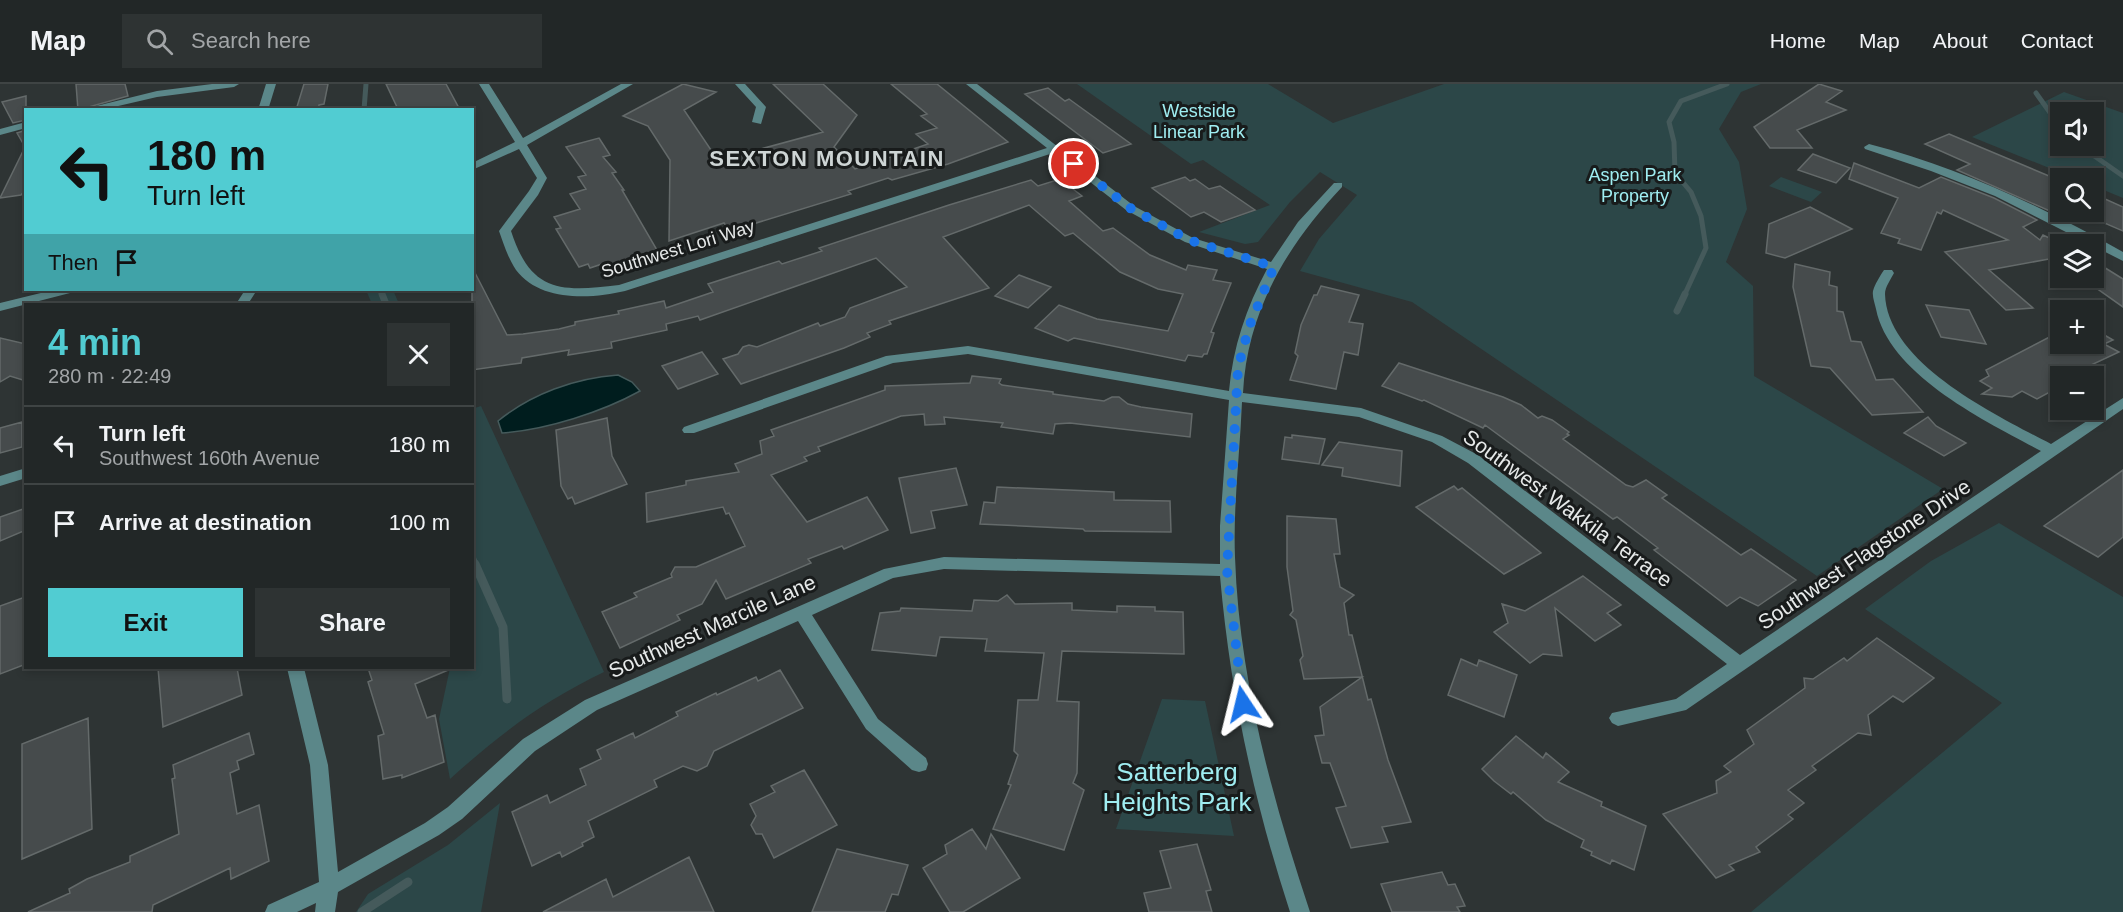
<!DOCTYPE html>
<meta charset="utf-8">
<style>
body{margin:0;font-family:Arial,sans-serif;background:#2e3333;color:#f1f3f6;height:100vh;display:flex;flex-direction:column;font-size:22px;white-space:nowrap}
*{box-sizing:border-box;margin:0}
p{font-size:20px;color:#a2a5a7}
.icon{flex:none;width:33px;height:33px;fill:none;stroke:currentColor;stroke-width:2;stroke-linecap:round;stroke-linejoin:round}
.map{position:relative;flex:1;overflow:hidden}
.sheet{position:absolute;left:24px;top:219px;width:450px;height:366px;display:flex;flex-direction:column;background:#222727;border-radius:0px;box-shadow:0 3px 9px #0003,0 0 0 2px #3f4444}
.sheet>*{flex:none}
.hud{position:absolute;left:24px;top:24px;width:450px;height:183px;border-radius:0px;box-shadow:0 3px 9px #0003,0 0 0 2px #3f4444;background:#51ccd2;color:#111;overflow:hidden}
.controls{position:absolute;left:2050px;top:18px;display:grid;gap:12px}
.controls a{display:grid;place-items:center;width:54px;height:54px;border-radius:0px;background:#222727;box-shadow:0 3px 9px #0003,0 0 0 2px #3f4444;font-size:30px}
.pin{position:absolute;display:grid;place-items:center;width:51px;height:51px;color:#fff;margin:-26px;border:3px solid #fff;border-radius:50%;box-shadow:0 2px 6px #0007}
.me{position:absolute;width:66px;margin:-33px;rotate:350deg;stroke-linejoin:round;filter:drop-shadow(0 0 4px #0008)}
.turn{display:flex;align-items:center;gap:21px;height:126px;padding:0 24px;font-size:27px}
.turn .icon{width:78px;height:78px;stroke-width:2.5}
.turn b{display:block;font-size:42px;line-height:51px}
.then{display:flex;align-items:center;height:57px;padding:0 24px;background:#0003;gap:12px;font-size:22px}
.round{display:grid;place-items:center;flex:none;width:63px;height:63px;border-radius:0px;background:#2e3333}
.head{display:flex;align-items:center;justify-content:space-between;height:102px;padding:0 24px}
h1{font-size:36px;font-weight:600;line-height:45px;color:#51ccd2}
.primary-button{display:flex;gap:12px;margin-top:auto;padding:12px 24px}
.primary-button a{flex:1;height:69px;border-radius:0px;background:#51ccd2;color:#111;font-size:24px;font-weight:600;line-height:69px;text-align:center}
.primary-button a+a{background:#2e3333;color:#f1f3f6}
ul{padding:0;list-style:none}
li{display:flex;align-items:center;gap:18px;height:78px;padding:0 24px;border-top:2px solid #3f4444}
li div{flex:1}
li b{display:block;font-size:22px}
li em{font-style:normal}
header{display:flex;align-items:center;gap:36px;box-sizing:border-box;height:84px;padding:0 30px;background:#222727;border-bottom:2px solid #3f4444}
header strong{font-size:28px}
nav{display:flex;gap:33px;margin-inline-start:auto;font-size:21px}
.search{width:420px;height:54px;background:#2e3333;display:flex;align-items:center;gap:15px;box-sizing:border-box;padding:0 21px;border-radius:0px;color:#a2a5a7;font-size:22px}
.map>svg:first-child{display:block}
.green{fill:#2c4748;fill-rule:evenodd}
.water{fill:#001d1e;stroke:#455a5b;stroke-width:1.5}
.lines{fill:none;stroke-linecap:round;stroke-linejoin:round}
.stream-far2{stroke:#455a5b;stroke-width:5}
.stream-far1{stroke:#455a5b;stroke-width:7}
.stream{stroke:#455a5b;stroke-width:9}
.building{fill:#464b4c;stroke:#646a6a;stroke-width:1.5}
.minor{fill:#5b8789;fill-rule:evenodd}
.route{stroke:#1a73e8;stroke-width:10;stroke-dasharray:0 18}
.labels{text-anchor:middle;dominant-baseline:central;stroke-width:6;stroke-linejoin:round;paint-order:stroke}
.far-park-label{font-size:18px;fill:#9fedf1;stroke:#181b1b}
.far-street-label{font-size:18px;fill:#e6e9e9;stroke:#181b1b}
.street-label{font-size:21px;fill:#e6e9e9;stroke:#181b1b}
.far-district-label{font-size:22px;font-weight:bold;letter-spacing:1.5px;fill:#ced5d5;stroke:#181b1b}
.near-park-label{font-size:26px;fill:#9fedf1;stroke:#181b1b}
</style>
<header>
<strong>Map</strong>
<div class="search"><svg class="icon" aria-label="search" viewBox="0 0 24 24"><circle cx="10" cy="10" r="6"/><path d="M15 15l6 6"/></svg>Search here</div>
<nav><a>Home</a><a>Map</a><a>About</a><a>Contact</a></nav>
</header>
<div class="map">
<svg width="2123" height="828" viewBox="0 0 2123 828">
<rect width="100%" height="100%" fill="#2e3434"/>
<path class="green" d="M1077,0h191l65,39 111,-39h317l-20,8 -22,37 20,33 8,47 -21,53 27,24 1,90 189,113 -126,87 -405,-274 -112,-31 19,-32 38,-44 -37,-23 -30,30 -32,40 -13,2 -46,-12 71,-27 -67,-45 -12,4z
M2064,8l59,21v85l-29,-12v-8h-20l-102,-41zM2061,28h33v34h-33z
M1781,93l41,15 -11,10 -42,-16z
M366,206h27l6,14h-27z
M481,322l123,266c-62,30 -103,61 -154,107l-11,-60 11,-51h22v-259z
M1999,439l124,74v315h-372l251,-209 -137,-94 66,-48z
M1162,615l43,2 29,135 -118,-7z
M500,719l-19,109h-125l12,-18 80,-49z"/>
<path class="water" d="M618,291l14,7 8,9c-38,21 -94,39 -138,42l-4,-12c33,-27 77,-43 120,-46z"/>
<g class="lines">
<path class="stream-far2" d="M2036,9l25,35
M364,26l2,-26
M2080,62l43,30
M381,206l2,6
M1684,212l22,-48 -5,-32 -10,-24 -16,-19 -1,-31 -5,-20 12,-21 46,-17"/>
<path class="stream-far1" d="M382,210l4,10
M1677,227l8,-17
M472,473l4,9"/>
<path class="stream" d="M475,480l28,63 4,72
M362,828l46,-30"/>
</g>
<path class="building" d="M76,0h49l3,12 -50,14z
M304,0h24l-4,20 -5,1 -1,5h-22z
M386,0h60l14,26 -63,-3z
M683,0l33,8 -32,18 31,46 42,-6 66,-18 -50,-48h50l34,31 -23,32 21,22 73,-25 -12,-10 21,-6 -16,-12 6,-2 -36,-30h46l71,58 -60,22 -56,16 -4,-2 -40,13 3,3 -121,37 -6,-8 -55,18 1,-81 -22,-34 -25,-10z
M1819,0l23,7 -16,11 20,8 -49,20 15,18h-42l-16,-21z
M1048,4l17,13 4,-2 62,45 -28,9 -78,-59z
M26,12v24l-13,3 -11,-21z
M26,46v59l-5,6 -21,3 25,-51 -8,-14z
M1949,50l112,47v26l-9,5 -95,-42 13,-6 -45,-20z
M599,54l11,17 -7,2 13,15 -4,1 12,17h-2l35,60 -47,15 -2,-3 -18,6 -2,-4 -9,3 -23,-38 5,-1 -7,-11 26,-8 -10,-15 16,-5 -8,-12 8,-2 -20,-28z
M1813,70l37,14 -14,15 -38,-13z
M1854,79l65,25 22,-11 53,21 43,22 -14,7 17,13 3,-5 19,9 -1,18 -12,-3 -60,11 44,38 -27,2 -61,-58 63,-12 -65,-30 -2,4 -4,-2 -16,38 -23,-7 2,-4 -19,-6 17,-35 -49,-19z
M1185,93l5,4 5,-2 14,10 11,-3 35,24 -34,12 -17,-10 -13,5 -39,-29z
M1060,95l22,17 -13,5 34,30 10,-3 37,27 36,15 2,-5 29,5 -4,10 18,3 -20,49 3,1 -7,21h-3l-2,3 -14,-2 -3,6 -111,-23 -6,3 -33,-13 24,-23 38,14 71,12 15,-37 -25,-5 -38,-17 -47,-39 -8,3 -36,-31 -86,32 46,51 -100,33 2,3 -24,9 3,4 -26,11 -103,36 -18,-25 15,-5 5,-7 6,-2 8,2 61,-24 2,3 25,-9 5,-9 57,-21 -31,-29 -176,62 -2,-4 -32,8 1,6 -56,12 1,6 -44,7 1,-5 -47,8 -1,5 -49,7v-103l35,68 16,-1 36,-5 16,-4v-3l44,-8 -1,-3 46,-10 2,7 47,-16 -5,-8 71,-23 3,3 40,-13 -3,-3 130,-43 82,-25 7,6z
M2094,110l29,13v24l-44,-19h15z
M1810,123l42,22 -67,29 -19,-5 3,-29z
M2094,177l29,18v28l-41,-29h12z
M1795,180l35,8 -1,13 8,2v24l6,1 8,29 10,1 15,38 17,-1 30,33 -51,3 -42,-47 -19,-2 -18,-79z
M1019,191l32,12 -23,21 -33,-12z
M1321,202l38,9 -10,27 14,2 -5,31 -14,-3 -8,37 -46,-9 8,-24 -3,-3 6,-28 13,-30h3z
M1926,221l43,5 17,34 -45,-7z
M2094,245l19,11 -9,4 15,8 -45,21 3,3h-16v10l-24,13 -15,-8 -10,6 -30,-3 10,-6 -12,-7 9,-5 -3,-6 75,-39v13h33z
M0,254l26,6v37l-16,-5 -10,6z
M702,268l16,22 -40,15 -16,-23z
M1399,279l104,34 18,8 17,13 4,-2 10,4 17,12 -2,2 2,1 -6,4 63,46 7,2 13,-7 21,15 -5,3 79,57 10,-6 45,31 -38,26 -18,-9 -13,9 -73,-56 4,-2 -41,-31 -4,2 -128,-94 -2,3 -59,-28 -2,1 -40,-15z
M972,292l29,3 -2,4 3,2 51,7v2l51,7 8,-4h7l9,7 13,3 51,7 -2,23 -120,-14 -15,1 -2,10 -52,-7 2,-4 -59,-6 1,7 -20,1 -1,-11 -23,2 -83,31 2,4 -16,6 3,4 -36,14 36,47 60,-25 21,33 -44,19 -2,-3 -34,13 3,4 -85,36 -10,-19 -14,24 -25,11 3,5 -60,28 -18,-36 35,-15 -3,-4 38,-16 -1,-3 4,-7h21l49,-21 -16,-33 -3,1 -3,-7 -76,15 -1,-29 40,-8v-4l53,-9 -4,-8 27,-10 -2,-13 14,-5 -3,-6 114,-40v-4l85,-3z
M1928,333l8,9 30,17 -22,13 -40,-23z
M607,334l5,38 15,28 -52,20 -3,-7 -4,2 -7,-13 -5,-56z
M22,338v25l-22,6v-25z
M1292,351l33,4 -6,25 -37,-5 3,-22 7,1z
M1339,358l63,9 -2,35 -58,-10 1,-8 -21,-3z
M956,384l11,37 -36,6 4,17 -24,5 -12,-55z
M2123,386v67l-25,20 -54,-31z
M1454,402l4,4 4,-2 79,65 -37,21 -88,-67z
M997,403l117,5v8l56,1 1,31 -86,-1 -2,-2 -103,-5 4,-22 11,1z
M26,424v22l-26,11v-24z
M1287,432l49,3 4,35h-6l6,33 14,8 -10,8 5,32h3l16,65 3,-1 17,61 23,62 -29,5 6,15 -37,6 -15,-40 10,-2 -16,-43h-8l-7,-27 9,-1 -4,-28 42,-30 -58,2 -4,-19 3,-4 -7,-36 -6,-5 3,-4 -6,-44z
M1583,492l38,29 -14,8 14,12 -26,16 -40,-33 7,48 -19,-2 -13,9 -36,-31 14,-9 -6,-19 23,7z
M1007,511l8,9 57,-1v7l45,2v-6l38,1v4l28,1 1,42 -122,-3 -5,50 22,1 -2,71 -4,10 11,7 -20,60 -71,-21 18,-44 -3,-1 10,-29 -4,-4 4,-51h20l6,-47 -59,-2 2,-12 -47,-2 -4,19 -64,-6 8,-37 20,-2 1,-3 71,3 2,-11 24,1z
M25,513l1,67 -26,10v-68z
M1877,554l57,40 -31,24 -10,-6 -25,19 3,20 -13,-2 -46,33 4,4 -28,20 16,13 -16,12 5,4 -37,28 4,5 -31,13 5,5 -18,8 -53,-64 54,-21 -1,-12 15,-9 -7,-6 30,-22 -7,-14 58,-42 -1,-10 9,1 31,-21 3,3z
M1461,575l16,7 2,-6 38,15 -13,42 -56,-22z
M158,584h79l5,27 -79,32z
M368,584h85l-38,16 12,34 8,-3 9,47 -42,16v-3l-19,4 -5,-43 6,-2 -16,-52 4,-2z
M780,586l23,38 -89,43 -7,15 -10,5 -14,-5 -29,14 3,7 -69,34 6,16 -12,6 1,3 -21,11 -2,-5 -28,14 -20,-54 35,-17 3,8 36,-18 -6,-16 21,-10 -4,-9 36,-17 2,5 43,-22 -2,-4 40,-19 1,2 39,-18 2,4z
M88,634l4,111 -70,30v-115z
M249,649l5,21 -17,7 2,8 -9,4 7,41 22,-9 10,56 -38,18 -1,-11 -77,37 -1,7h-124l42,-19 -1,-4 18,-10 43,-17v-6l49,-22 -7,-55 3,-1 -2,-13z
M1516,652l27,22 3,-5 23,19 -11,10 44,20 -1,4 45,20 -12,44 -22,-10 -2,4 -19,-9 1,-3 -11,-5 3,-7 -38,-20 -33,-28 -2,2 -17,-13 -12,-12z
M804,686l33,55 -63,33 -12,-24h-6l-5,-9 5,-9 -6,-12 25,-12 -4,-6z
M972,745l14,20 5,-15 29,44 -57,34h-13l-27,-44 24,-14 -2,-9z
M1197,760l14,46 -5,1 6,21h-63l-5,-19 27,-5 -11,-37z
M837,765l71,16 -10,30 -6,-1 -7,18h-73z
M689,773l25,55h-171l63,-33 7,18z
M1442,788l6,13 7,-1 10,22 -8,1 3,5h-68l-11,-28z"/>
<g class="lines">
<path class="minor" d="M212,0h27l-5,3 -77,10 -56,13h-21l77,-19z
M266,0h10l-8,26h-10z
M479,0h10l34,54 98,-54h12l-106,61 20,33 -9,17 -27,36c20,62 50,61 108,54l428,-137 -81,-64h11l157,122 59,32 78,24 27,-40 36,-39h8v4c-55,58 -95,125 -99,206l118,15 81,28 36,19 262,200 301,-204c-54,-29 -152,-76 -165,-142 -1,-5 -4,-12 -3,-18 2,-7 7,-15 11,-21h8l2,3c-3,6 -9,14 -9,21 2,70 113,122 166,150l72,-46v11l-437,301 -68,16 -6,-3 -3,-5 3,-5 64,-14 51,-35 -259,-201 -36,-21 -73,-25 -117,-15c-2,51 -9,103 -7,155 4,121 37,241 75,355h-20c-36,-110 -60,-221 -70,-336l-276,-7 -51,9 -81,37 66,104 48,39 2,6 -2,6 -7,2 -7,-2 -46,-41 -68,-108 -201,89 -62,41 -73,68 -23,16 -101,57 -3,20h-20l1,-9 -19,9h-32l3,-7 51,-23 -9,-117 -23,-97h17l24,97 10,107 87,-49 23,-16 75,-68 62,-39 299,-131 60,-12 276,7v-38l9,-126 -261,-46 -75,9 -199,70h-10l-2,-3 2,-3 202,-71 82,-10 261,45c4,-44 17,-83 38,-122l-82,-27 -59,-32 -73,-57 -428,138c-34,8 -85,11 -109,-21 -8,-12 -12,-25 -17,-39l30,-40 8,-13 -18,-29 -47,21v-7l43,-21z
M735,0h10l21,23 -5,17 -9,-2 4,-15z
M26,38v6l-26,7v-6z
M1869,60c89,23 174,63 254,108v9l-128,-65 -64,-25 -66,-22 -1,-2z
M53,206h19l-2,3 -70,18v-8z
M245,206h12l-9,14h-12z
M26,384v10l-26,8v-10z"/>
</g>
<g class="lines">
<path class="route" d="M1074,80l56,44 59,32 85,27 -25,60 -11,41 -11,202 16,134"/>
</g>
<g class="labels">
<g class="far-park-label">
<text x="1199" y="27">Westside<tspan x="1199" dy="21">Linear Park</tspan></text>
<text x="1635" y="91">Aspen Park<tspan x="1635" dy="21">Property</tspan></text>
</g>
<g class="far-street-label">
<text transform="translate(678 165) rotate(-17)">Southwest Lori Way</text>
</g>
<g class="street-label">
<text transform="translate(1568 424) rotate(36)">Southwest Wakkila Terrace</text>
<text transform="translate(1864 470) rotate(-34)">Southwest Flagstone Drive</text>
<text transform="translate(712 542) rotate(-24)">Southwest Marcile Lane</text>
</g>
<g class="far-district-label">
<text x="827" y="74">SEXTON MOUNTAIN</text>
</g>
<g class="near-park-label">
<text x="1177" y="688">Satterberg<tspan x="1177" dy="30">Heights Park</tspan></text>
</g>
</g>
</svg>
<div class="controls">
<a><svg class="icon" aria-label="sound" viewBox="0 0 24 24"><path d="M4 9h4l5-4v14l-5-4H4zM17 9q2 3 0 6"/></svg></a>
<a><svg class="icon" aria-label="search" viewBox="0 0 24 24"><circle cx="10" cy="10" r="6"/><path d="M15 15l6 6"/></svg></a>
<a><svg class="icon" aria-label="layers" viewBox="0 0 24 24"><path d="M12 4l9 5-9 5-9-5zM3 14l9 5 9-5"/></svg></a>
<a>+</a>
<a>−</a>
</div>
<div class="pin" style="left:1074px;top:80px;background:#d93025"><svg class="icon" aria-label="arrive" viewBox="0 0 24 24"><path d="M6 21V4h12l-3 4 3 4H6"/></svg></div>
<svg class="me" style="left:1243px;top:620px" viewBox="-20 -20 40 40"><path d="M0-17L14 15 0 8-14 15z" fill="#1a73e8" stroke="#fff" stroke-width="4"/></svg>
<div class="hud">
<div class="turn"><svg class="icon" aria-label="left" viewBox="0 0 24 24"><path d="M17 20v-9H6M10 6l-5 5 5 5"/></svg><div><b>180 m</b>Turn left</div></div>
<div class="then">Then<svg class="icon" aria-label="arrive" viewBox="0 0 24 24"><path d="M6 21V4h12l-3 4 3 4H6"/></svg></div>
</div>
<section class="sheet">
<div class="head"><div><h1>4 min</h1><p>280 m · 22:49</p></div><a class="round"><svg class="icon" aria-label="close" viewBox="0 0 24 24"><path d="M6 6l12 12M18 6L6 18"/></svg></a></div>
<ul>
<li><svg class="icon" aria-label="left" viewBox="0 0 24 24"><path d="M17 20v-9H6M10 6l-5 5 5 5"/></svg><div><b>Turn left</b><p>Southwest 160th Avenue</p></div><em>180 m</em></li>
<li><svg class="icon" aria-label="arrive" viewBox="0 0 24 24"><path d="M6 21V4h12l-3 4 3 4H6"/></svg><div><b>Arrive at destination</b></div><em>100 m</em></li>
</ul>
<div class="primary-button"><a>Exit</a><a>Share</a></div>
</section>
</div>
